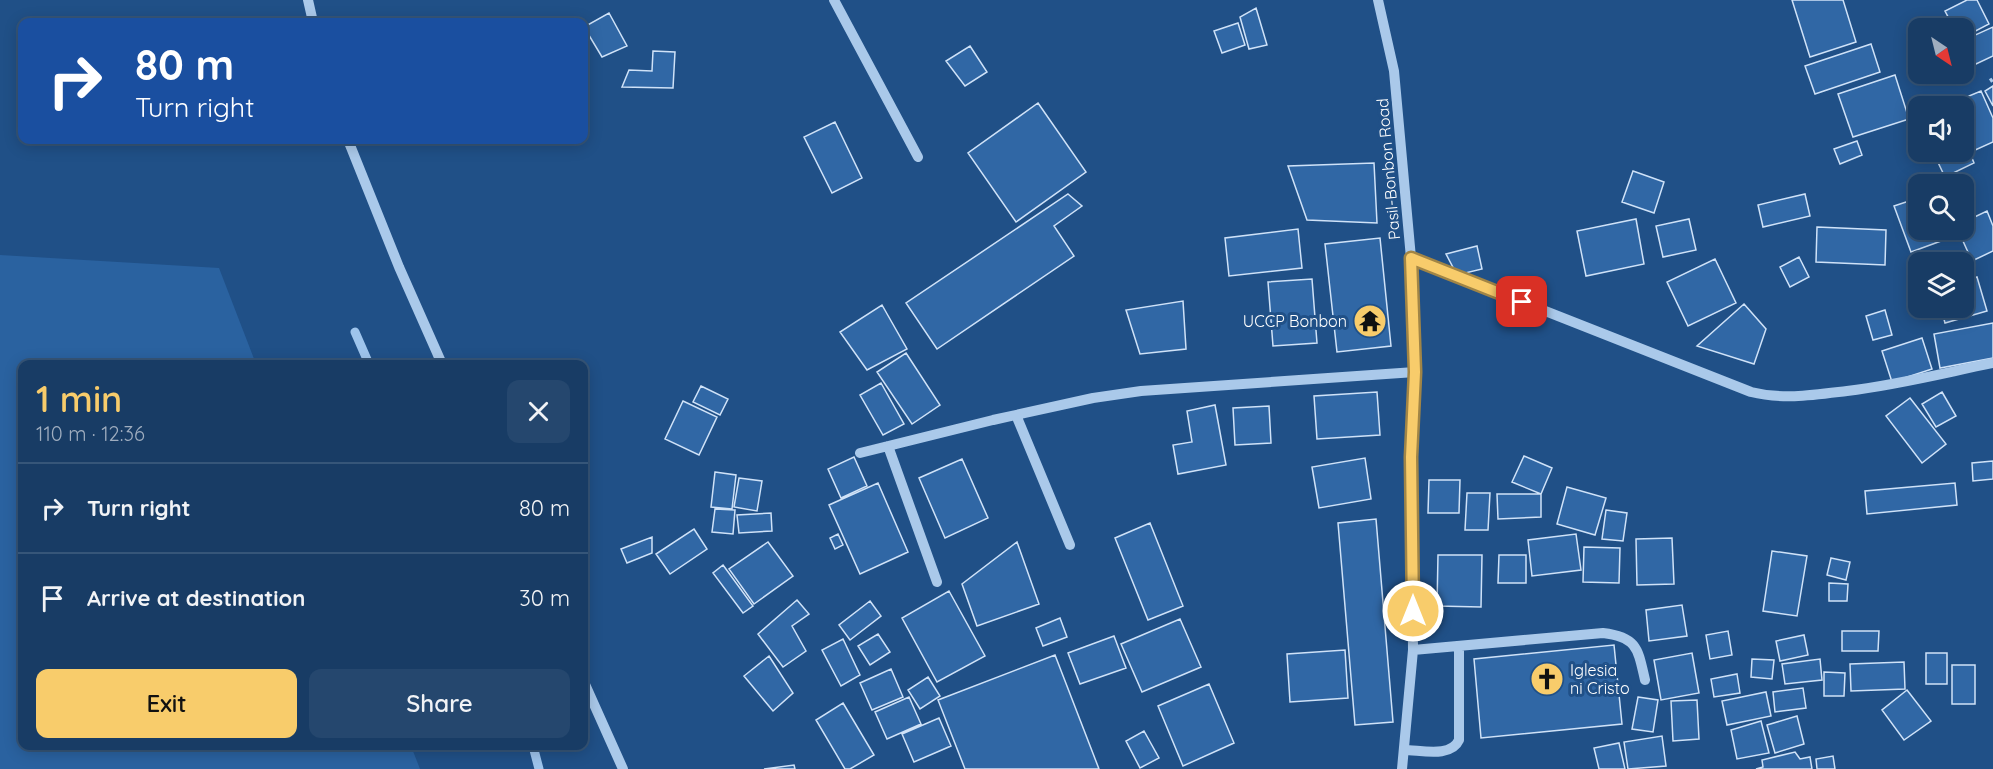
<!DOCTYPE html>
<meta charset="utf-8">
<style>
body{margin:0;font-family:Quicksand,sans-serif;background:#25476e;color:#f1f3f6;height:100vh;display:flex;flex-direction:column;font-size:22px;white-space:nowrap}
*{box-sizing:border-box;margin:0}
p{font-size:20px;color:#9fadbf}
.icon{flex:none;width:33px;height:33px;fill:none;stroke:currentColor;stroke-width:2;stroke-linecap:round;stroke-linejoin:round}
.map{position:relative;flex:1;overflow:hidden}
.side{position:absolute;left:18px;top:360px;width:570px;height:390px;display:flex;flex-direction:column;background:#183c65;border-radius:12px;box-shadow:0 3px 15px #0003,0 0 0 2px #365679}
.side>*{flex:none}
.hud{position:absolute;left:18px;top:18px;width:570px;height:126px;border-radius:12px;box-shadow:0 3px 15px #0003,0 0 0 2px #365679;background:#1a4fa0;color:#fff;overflow:hidden}
.needle{width:39px;rotate:145deg}
.tools{position:absolute;left:1908px;top:18px;display:grid;gap:12px}
.tools a{display:grid;place-items:center;width:66px;height:66px;border-radius:12px;background:#183c65;box-shadow:0 3px 15px #0003,0 0 0 2px #365679;font-size:30px}
.pin{position:absolute;display:grid;place-items:center;width:51px;height:51px;color:#fff;margin:-26px;border-radius:12px;box-shadow:0 3px 9px #0006}
.me{position:absolute;width:66px;margin:-33px;rotate:0deg;stroke-linejoin:round;filter:drop-shadow(0 0 4px #0008)}
.turn{display:flex;align-items:center;gap:21px;height:126px;padding:0 18px;font-size:27px}
.turn .icon{width:78px;height:78px;stroke-width:2.5}
.turn b{display:block;font-size:42px;line-height:51px}
.round{display:grid;place-items:center;flex:none;width:63px;height:63px;border-radius:12px;background:#25476e}
.head{display:flex;align-items:center;justify-content:space-between;height:102px;padding:0 18px}
h1{font-size:36px;font-weight:600;line-height:45px;color:#f8cc6b}
.button{display:flex;gap:12px;margin-top:auto;padding:12px 18px}
.button a{flex:1;height:69px;border-radius:12px;background:#f8cc6b;color:#111;font-size:24px;font-weight:600;line-height:69px;text-align:center}
.button a+a{background:#25476e;color:#f1f3f6}
ul{padding:0;list-style:none}
li{display:flex;align-items:center;gap:18px;height:90px;padding:0 18px;border-top:2px solid #365679}
li div{flex:1}
li b{display:block;font-size:22px}
li em{font-style:normal}
.map>svg:first-child{display:block}
.green{fill:#2a62a0}
.lines{fill:none;stroke-linecap:round;stroke-linejoin:round}
.stream{stroke:#9ec4ec;stroke-width:9}
.building{fill:#3067a5;stroke:#cfe2f8;stroke-width:1.5}
.path{stroke:#aac9ea;stroke-width:4;stroke-dasharray:3 4.5;stroke-linecap:butt}
.minor{stroke:#aac9ea;stroke-width:10}
.route-casing{stroke:#a18546;stroke-width:15}
.route{stroke:#f8cc6b;stroke-width:10}
.labels{text-anchor:middle;dominant-baseline:central;stroke-width:6;stroke-linejoin:round;paint-order:stroke}
.street-label{font-size:16px;fill:#fff;stroke:#205087}
.poi-label{font-size:16px;fill:#fff;stroke:#205087;text-anchor:end}
</style>
<div class="map">
<svg width="1993" height="769" viewBox="0 0 1993 769">
<rect width="100%" height="100%" fill="#205087"/>
<path class="green" d="M0,255l219,13 37,96h-234v382h389l9,23h-420z"/>
<g class="lines">
<path class="stream" d="M355,332l14,32
M533,746l6,23"/>
</g>
<path class="building" d="M1792,0h51l13,42 -46,15z
M1967,0h10l12,24 -25,13v-9h-10l-9,-17z
M1256,8l11,37 -18,4 -9,-32z
M609,13l18,33 -25,11 -18,-30z
M1238,23l7,22 -23,8 -8,-22z
M1993,27v29l-17,8 -12,-24z
M1871,44l9,28 -65,22 -10,-28z
M970,46l17,26 -22,14 -19,-25z
M653,51l22,1 -2,36 -51,-1 7,-17 23,1z
M1895,75l14,44 -56,18 -15,-43z
M1993,86v20l-8,-15z
M1981,91l12,27v24l-20,9 -9,-22v-23h-10l-2,-3z
M1038,103l48,69 -70,50 -48,-69z
M835,122l27,56 -30,15 -28,-56z
M1964,139l10,24 -29,14 -12,-25h31z
M1857,141l5,14 -22,9 -6,-15z
M1374,163l3,60 -70,-3 -19,-54z
M1633,171l31,11 -10,31 -32,-11z
M1068,194l14,12 -28,20 20,30 -137,93 -31,-46z
M1805,194l5,22 -47,11 -5,-22z
M1918,198v32h31l3,7 -41,15 -17,-46z
M1987,211l6,15v25l-21,10 -14,-31h6v-8z
M1636,219l8,45 -58,12 -9,-45z
M1689,219l7,31 -33,7 -7,-31z
M1817,227l69,3 -1,35 -69,-3z
M1298,229l4,39 -73,8 -4,-38z
M1380,238l11,108 -54,6 -12,-108z
M1477,246l5,23 -25,6 -11,-21z
M1799,257l10,20 -19,10 -10,-20z
M1715,259l21,44 -48,23 -21,-44z
M1977,277l10,34 -42,12 -4,-15h23v-27z
M1312,279l5,64 -44,3 -5,-64z
M1183,301l3,48 -46,5 -14,-44z
M1744,304l22,25 -12,35 -57,-18z
M882,305l25,44 -40,21 -27,-38z
M1885,310l7,25 -19,5 -7,-24z
M1993,323v35l-53,10 -6,-34z
M1922,338l10,31 -40,13 -10,-31z
M906,353l34,52 -28,19 -35,-52z
M881,383l23,41 -21,11 -23,-40z
M701,386l27,13 -8,16 -27,-13z
M1377,392l3,43 -63,4 -3,-43z
M1942,392l14,24 -20,11 -14,-23z
M1910,398l36,46 -24,19 -36,-47z
M683,401l34,16 -18,38 -34,-16z
M1215,405l11,60 -48,9 -5,-29 19,-3 -5,-31z
M1269,406l2,37 -36,2 -2,-37z
M1524,456l28,12 -11,26 -29,-12z
M854,457l13,29 -26,12 -13,-29z
M1365,458l6,41 -52,9 -7,-41z
M962,459l26,59 -43,20 -26,-60z
M1993,461v18l-20,2 -1,-18z
M715,472l21,3 -4,34 -21,-2z
M739,478l23,3 -5,30 -23,-4z
M1429,480h31l-1,33h-31z
M878,483l30,69 -48,22 -31,-69z
M1955,483l2,22 -90,9 -2,-23z
M1567,487l39,11 -11,37 -38,-11z
M1467,493h23l-2,37h-23z
M1497,494h44v23l-43,2z
M715,509l20,1 -2,24 -21,-2z
M1606,510l21,3 -4,28 -21,-2z
M771,513l1,18 -33,2 -2,-18z
M1376,519l17,203 -38,3 -17,-202z
M1150,523l33,83 -35,14 -33,-82z
M694,529l13,20 -37,25 -14,-20z
M838,534l5,11 -8,4 -5,-11z
M1576,534l5,36 -49,6 -4,-36z
M652,537v16l-25,10 -6,-14z
M1672,538l2,46 -37,1 -1,-46z
M768,542l25,34 -39,28 -25,-35z
M1017,542l22,62 -62,22 -15,-42z
M1584,547l36,1 -1,35 -36,-1z
M1772,551l35,5 -10,60 -34,-5z
M1438,555h44l-1,52 -44,-1z
M1499,555h27v28h-28z
M1831,558l19,4 -4,18 -19,-5z
M723,565l30,41 -10,7 -30,-40z
M1829,583l19,1 -1,17h-18z
M949,591l36,65 -48,26 -35,-64z
M797,600l12,14 -17,12 14,25 -23,16 -25,-33z
M870,601l11,15 -31,24 -11,-15z
M1682,605l5,31 -38,5 -3,-31z
M1060,618l7,19 -24,9 -7,-18z
M1180,619l21,48 -59,25 -21,-48z
M1728,631l4,24 -22,4 -4,-24z
M1842,631h37l-1,20h-36z
M878,634l12,18 -20,13 -12,-19z
M1804,635l4,20 -28,6 -4,-20z
M1114,636l12,32 -46,16 -12,-31z
M843,639l17,36 -19,11 -19,-36z
M1614,645l8,79 -141,14 -7,-79z
M1345,650l3,48 -58,4 -3,-48z
M1692,653l7,40 -38,7 -7,-40z
M1926,653h21v31h-21z
M1055,655l44,114h-134l-27,-69z
M769,656l24,37 -20,18 -29,-35z
M1752,659l22,1 -2,19 -21,-2z
M1820,659l2,21 -37,4 -3,-20z
M1904,662l1,27 -54,2 -1,-27z
M1952,665h23v39h-23z
M891,669l12,28 -31,13 -12,-27z
M1824,672l21,1 -1,23h-20z
M1737,674l3,19 -26,4 -3,-18z
M928,677l12,19 -20,13 -12,-19z
M1209,684l25,59 -51,23 -25,-60z
M1803,688l3,20 -31,4 -2,-20z
M1907,690l24,31 -27,19 -22,-30z
M1766,692l5,24 -44,9 -5,-24z
M909,697l12,27 -34,15 -12,-27z
M1638,697l20,3 -5,32 -21,-3z
M1697,700l2,39 -26,2 -2,-40z
M843,703l31,52 -24,14h-5l-29,-49z
M1797,716l7,28 -29,9 -8,-28z
M939,718l12,28 -37,16 -12,-28z
M1761,721l8,32 -32,6 -6,-29z
M1144,731l15,27 -19,10 -14,-27z
M1662,736l4,30 -38,3 -4,-27z
M1619,743l6,26h-26l-5,-21z
M1795,752l5,7 10,-2 2,12h-56l7,-2 -1,-7z
M1833,756l2,13h-18l-1,-10z
M794,765l1,4h-31z"/>
<g class="lines">
<path class="path" d="M1990,81l3,-2"/>
<path class="minor" d="M308,0l5,22
M834,0l84,157
M1378,0l16,71 17,187 4,114 -4,85 2,193 -11,119
M348,140l51,127 43,97
M1411,258l340,134c32,8 63,3 96,-1 50,-6 97,-18 146,-28
M1016,415l54,130
M888,446l49,136
M860,453l133,-33 100,-22 48,-7 274,-19
M1413,650l190,-17c35,4 35,17 42,47
M584,682l39,87
M1404,750c17,0 47,8 55,-10v-94"/>
</g>
<g class="lines">
<g class="route-casing">
<path id="route" d="M1413,611l-2,-154 4,-85 -4,-114 111,44"/>
</g>
<use href="#route" class="route"/>
</g>
<defs>
<g id="temple-disc" transform="scale(1.725)"><circle r="9.5" fill="#f8cc6b" stroke="#205087"/><path d="M0-6L5-2H3V0L6.5 2.5H4V6H1.5V3h-3V6H-4V2.5H-6.5L-3 0V-2H-5Z" fill="#111"/></g>
<g id="church-disc" transform="scale(1.725)"><circle r="9.5" fill="#f8cc6b" stroke="#205087"/><path d="M-1.2-6h2.4v3.5h3.3v2.4h-3.3V6h-2.4V-.1h-3.3v-2.4h3.3Z" fill="#111"/></g>
</defs>
<g fill-rule="evenodd">
<use href="#temple-disc" x="1370" y="321"/>
<use href="#church-disc" x="1547" y="679"/>
</g>
<g class="labels">
<g class="street-label">
<text transform="translate(1388 169) rotate(-95)">Pasil-Bonbon Road</text>
</g>
<g class="poi-label">
<text x="1347" y="321">UCCP Bonbon</text>
<text x="1570" y="670" text-anchor="start">Iglesia<tspan x="1570" dy="18">ni Cristo</tspan></text>
</g>
</g>
</svg>
<div class="tools">
<a><svg class="needle" viewBox="-14 -14 28 28"><path d="M0-13l5 13h-10z" fill="#e53935"/><path d="M0 13l5-13h-10z" fill="#9fadbf"/></svg></a>
<a><svg class="icon" aria-label="sound" viewBox="0 0 24 24"><path d="M4 9h4l5-4v14l-5-4H4zM17 9q2 3 0 6"/></svg></a>
<a><svg class="icon" aria-label="search" viewBox="0 0 24 24"><circle cx="10" cy="10" r="6"/><path d="M15 15l6 6"/></svg></a>
<a><svg class="icon" aria-label="layers" viewBox="0 0 24 24"><path d="M12 4l9 5-9 5-9-5zM3 14l9 5 9-5"/></svg></a>
</div>
<div class="pin" style="left:1522px;top:302px;background:#d93025"><svg class="icon" aria-label="arrive" viewBox="0 0 24 24"><path d="M6 21V4h12l-3 4 3 4H6"/></svg></div>
<svg class="me" style="left:1413px;top:611px" viewBox="-20 -20 40 40"><circle r="17" fill="#f8cc6b" stroke="#fff" stroke-width="3"/><path d="M0-11L8 9 0 5-8 9z" fill="#fff"/></svg>
<div class="hud">
<div class="turn"><svg class="icon" aria-label="right" viewBox="0 0 24 24"><path d="M7 20v-9h11M14 6l5 5-5 5"/></svg><div><b>80 m</b>Turn right</div></div>
</div>
<section class="side">
<div class="head"><div><h1>1 min</h1><p>110 m · 12:36</p></div><a class="round"><svg class="icon" aria-label="close" viewBox="0 0 24 24"><path d="M6 6l12 12M18 6L6 18"/></svg></a></div>
<ul>
<li><svg class="icon" aria-label="right" viewBox="0 0 24 24"><path d="M7 20v-9h11M14 6l5 5-5 5"/></svg><div><b>Turn right</b></div><em>80 m</em></li>
<li><svg class="icon" aria-label="arrive" viewBox="0 0 24 24"><path d="M6 21V4h12l-3 4 3 4H6"/></svg><div><b>Arrive at destination</b></div><em>30 m</em></li>
</ul>
<div class="button"><a>Exit</a><a>Share</a></div>
</section>
</div>
